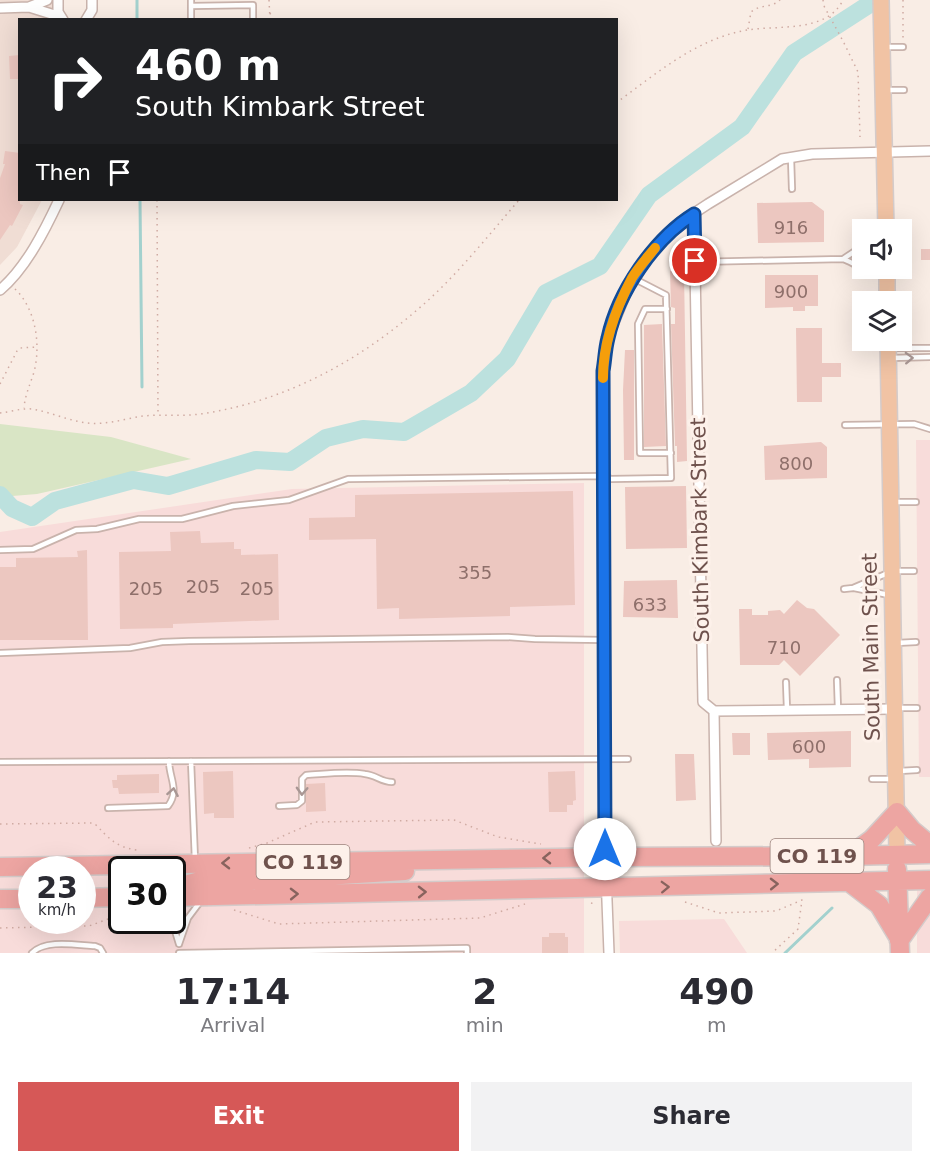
<!DOCTYPE html>
<style>
body{margin:0;font-family:"DejaVu Sans",sans-serif;background:#f2f2f3;color:#2b2b33;height:100vh;display:flex;flex-direction:column;font-size:22px;white-space:nowrap}
*{box-sizing:border-box;margin:0}
p{font-size:20px;color:#7c7c81}
.icon{flex:none;width:33px;height:33px;fill:none;stroke:currentColor;stroke-width:2;stroke-linecap:round;stroke-linejoin:round}
.map{position:relative;height:953px;overflow:hidden}
.panel{display:flex;flex-direction:column;background:#fff;flex:1}
.panel>*{flex:none}
.hud{position:absolute;left:18px;top:18px;width:600px;height:183px;border-radius:0px;box-shadow:0 6px 24px #0002;background:#202124;color:#fff;overflow:hidden}
.fabs{position:absolute;left:852px;top:219px;display:grid;gap:12px}
.fabs a{display:grid;place-items:center;width:60px;height:60px;border-radius:0px;background:#fff;box-shadow:0 6px 24px #0002;font-size:30px}
.speed{position:absolute;left:18px;top:856px;display:flex;gap:12px;font-size:30px;font-weight:700;text-align:center}
.speed>*{display:grid;place-content:center;width:78px;height:78px;border-radius:50%;background:#fff;box-shadow:0 6px 24px #0002;line-height:1}
.speed small{font-size:15px;font-weight:400}
.speed .limit{border:3px solid #111;border-radius:9px;background:#fff;color:#111}
.pin{position:absolute;display:grid;place-items:center;width:51px;height:51px;color:#fff;margin:-26px;border:3px solid #fff;border-radius:50%;box-shadow:0 2px 6px #0007}
.me{position:absolute;width:66px;margin:-33px;rotate:0deg;stroke-linejoin:round;filter:drop-shadow(0 0 4px #0008)}
.turn{display:flex;align-items:center;gap:21px;height:126px;padding:0 18px;font-size:27px}
.turn .icon{width:78px;height:78px;stroke-width:2.5}
.turn b{display:block;font-size:42px;line-height:51px}
.then{display:flex;align-items:center;height:57px;padding:0 18px;background:#0003;gap:12px;font-size:22px}
.eta{display:flex;justify-content:space-evenly;align-items:center;height:102px;text-align:center}
.eta b{font-size:36px;font-weight:700;line-height:42px}
.primary-button{display:flex;gap:12px;margin-top:auto;padding:12px 18px}
.primary-button a{flex:1;height:69px;border-radius:0px;background:#d65857;color:#fff;font-size:24px;font-weight:700;line-height:69px;text-align:center}
.primary-button a+a{background:#f2f2f3;color:#2b2b33}
.map>svg:first-child{display:block}
.residential{fill:#f0ddd4}
.commercial{fill:#f8dcda;fill-rule:evenodd}
.green{fill:#d9e5c5}
.lines{fill:none;stroke-linecap:round;stroke-linejoin:round}
.stream{stroke:#a3d1ce;stroke-width:3}
.river{stroke:#bce1de;stroke-width:18}
.building{fill:#ecc7c0}
.lane-casing{stroke:#c9b3ac;stroke-width:8}
.street-casing{stroke:#c9b3ac;stroke-width:12}
.primary-casing{stroke:#d4cbca;stroke-width:18}
.highway-casing{stroke:#d4cbca;stroke-width:21}
.path{stroke:#d0aba3;stroke-width:1.5;stroke-dasharray:1.5 4.5;stroke-linecap:butt}
.lane{stroke:#fff;stroke-width:4.5}
.street{stroke:#fff;stroke-width:9}
.primary{stroke:#f1c3a4;stroke-width:15}
.highway{stroke:#eda5a2;stroke-width:18}
.path-bridge{stroke:#d0aba3;stroke-width:1.5;stroke-dasharray:1.5 4.5;stroke-linecap:butt}
.oneway{stroke:#a99794}
.oneway2{stroke:#88635e}
.route-casing{stroke:#114b97;stroke-width:15}
.route{stroke:#1a73e8;stroke-width:10}
.slow{stroke:#f59e0b;stroke-width:10}
.labels{text-anchor:middle;dominant-baseline:central;stroke-width:6;stroke-linejoin:round;paint-order:stroke}
.number-label{font-size:18px;fill:#8e6f6a}
.shield{fill:#fdf1ea;stroke:#9a827c;stroke-width:1.5}
.shield-label{font-size:20px;font-weight:bold;fill:#6f524d}
.street-label{font-size:21px;fill:#6f524d;stroke:#fdf1ea}
</style>
<div class="map">
<svg width="930" height="953" viewBox="0 0 930 953">
<rect width="100%" height="100%" fill="#f9ede5"/>
<path class="residential" d="M0,0h55v19l-35,1v180h22l-25,47 -17,18z"/>
<path class="commercial" d="M916,440h14v337h-11z
M584,483v470h-584v-421l292,-43zM32,870h50v51h-50zM122,870h50v51h-50z
M917,890h13v63h-13z
M724,919l23,34h-127l-1,-32z"/>
<path class="green" d="M0,424l111,13 80,22 -154,35 -37,3z"/>
<g class="lines">
<path class="stream" d="M137,0v20
M140,200l2,187
M785,953l47,-45"/>
<path class="river" d="M0,495l12,13 20,9 23,-16 78,-21 35,6 88,-26 34,2 36,-24 37,-9 41,3 67,-39 36,-34 39,-66 54,-27 49,-71 93,-68 52,-74 82,-53"/>
</g>
<path class="building" d="M20,55v24h-10l-1,-23z
M5,151l15,2v51l3,1 -11,21 -2,-1 -10,15v-62l5,-14h-2z
M812,202l12,9v31l-66,1 -1,-40z
M921,249h9v11h-9z
M670,271h14l3,190 -10,1v-16h-2l-4,-122h4v-16l-4,-1z
M765,275h53v31h-13v5h-12v-4l-28,1z
M662,324l4,122 -22,1v-122z
M796,328h26v35h19v14h-19v25h-25z
M625,350h9v110h-10l-1,-70z
M821,442l6,5v31l-62,2 -1,-34z
M686,486l1,62 -61,1 -1,-62z
M573,491l2,114 -65,2v9l-111,3v-11l-22,1 -1,-70 -67,1v-22l46,-1v-22z
M200,531l1,12 33,-1v7h7v6l37,-1 1,66 -106,4v4l-53,1 -1,-77 52,-1 -1,-19z
M87,550l1,90h-88v-73h16v-9l62,-1 -1,-6z
M677,580l1,38 -55,-1 1,-36z
M797,600l10,8 7,1 26,26 -40,41 -16,-16 -5,5h-39l-1,-56h13v6h16v-4l12,-1 4,4z
M851,731v36l-42,1v-9l-41,1 -1,-27z
M732,733h18v22h-17z
M675,754h19l2,46 -20,1z
M233,771l1,47h-20v-5l-10,1 -1,-42z
M575,771l1,29 -3,1v4h-6v7h-18l-1,-40z
M159,774v19l-40,1 -1,-6h-5l-1,-8h5v-5z
M325,783l1,28 -20,1v-28z
M549,933h16v4h3v16h-26v-16h7z"/>
<g class="lines">
<g class="lane-casing">
<path id="lane" d="M191,0v20
M191,6l62,-1v15
M885,47h18
M886,90h18
M791,158l1,31
M843,259l15,-10 4,-7
M695,262l148,-3c16,6 22,14 40,16
M667,309h-22l-7,15 2,129h31
M891,348h39
M891,358l39,-1
M845,425l69,-1 16,5
M894,502h22
M0,550l33,-1 43,-19 21,-1 42,-10h43l51,-13 56,-6 59,-21 256,-3 7,3 60,-1 -5,-183 -33,-17
M896,571h18
M854,588l35,7
M844,589l9,-1 35,-15
M896,643l20,-1
M0,653l130,-5 32,-6 27,-1 319,-4 27,2 69,1
M837,680l1,29
M786,682l1,27
M897,708h20
M191,761l4,99
M0,762l628,-3
M899,771l18,-1
M872,779h21
M279,806l18,-1 5,-4v-22l4,-4c19,-1 40,-4 59,-1 11,1 16,8 27,8
M108,808l60,-2c12,-16 1,-28 1,-45
M172,921l7,23
M179,944l9,-26 12,-16
M32,953c13,-14 44,-8 63,-7l5,2 3,5
M179,953l288,-5v5"/>
</g>
<g class="street-casing">
<path id="street" d="M58,0v12l5,8
M29,7l18,-7
M0,8l29,-1 32,10
M86,20l6,-10v-10
M694,214l9,488 11,9 2,130
M0,290c26,-22 45,-60 59,-90
M714,711l180,-2
M609,953l-4,-104 -2,-478 5,-34 25,-61 22,-28 24,-25 29,-19 74,-45 30,-5 118,-3"/>
</g>
<g class="primary-casing">
<path id="primary" d="M881,0l5,230
M887,268v34
M888,340l9,515"/>
</g>
<g class="highway-casing">
<path id="highway" d="M849,856l23,-17 25,-27 15,18 18,15
M0,867l618,-10 231,-1 81,-2
M897,869l3,84
M849,882l30,23 18,30
M172,896l13,-11 15,-4h47l158,-10
M172,897l758,-17
M82,898l40,-1
M0,899h32
M899,941l31,-44"/>
</g>
<path class="path" d="M269,0l1,20
M823,0l1,6
M903,0v41
M270,13l3,7
M748,29l3,-17c9,-8 21,-4 29,-12
M844,43l14,29 2,65
M616,103c41,-30 80,-64 131,-73 31,-5 80,3 96,-30
M157,200l1,214
M15,289c21,20 26,56 19,83 -4,13 -9,23 -10,36
M0,384l17,-33 3,-3 17,-1
M0,413c10,-1 21,-5 32,-4 24,4 46,17 71,14 13,-1 27,-5 40,-7 21,-2 43,1 64,-3 79,-13 150,-51 210,-103 38,-32 70,-73 102,-110
M0,824l94,-1c15,15 21,24 43,27
M249,848l18,-5 48,-21 139,-2 44,17 43,7
M685,902l34,11 57,-2 26,-11 -4,29 -26,24
M591,903l4,1
M234,910l45,14 201,-6 45,-14
M0,928l89,-2 33,-12"/>
<use href="#lane" class="lane"/>
<use href="#street" class="street"/>
<use href="#primary" class="primary"/>
<use href="#highway" class="highway"/>
<path class="path-bridge" d="M824,6l20,37"/>
</g>
<defs><path id="oneway-chevron" d="M-2-3.5L2.5 0L-2 3.5" fill="none" stroke-width="1.6" stroke-linecap="round" stroke-linejoin="round" transform="scale(1.5)"/></defs>
<g class="oneway">
<use href="#oneway-chevron" transform="translate(909 358) rotate(-2)"/>
<use href="#oneway-chevron" transform="translate(302 791) rotate(92)"/>
<use href="#oneway-chevron" transform="translate(173 792) rotate(-80)"/>
</g>
<g class="oneway2">
<use href="#oneway-chevron" transform="translate(547 858) rotate(179)"/>
<use href="#oneway-chevron" transform="translate(226 863) rotate(179)"/>
<use href="#oneway-chevron" transform="translate(774 884) rotate(-1)"/>
<use href="#oneway-chevron" transform="translate(665 887) rotate(-2)"/>
<use href="#oneway-chevron" transform="translate(422 892) rotate(-1)"/>
<use href="#oneway-chevron" transform="translate(294 894) rotate(-1)"/>
</g>
<g class="lines">
<g class="route-casing">
<path id="route" d="M605,849l-2,-478c2,-11 2,-22 5,-33 10,-46 46,-99 86,-124l1,47"/>
</g>
<use href="#route" class="route"/>
<path class="slow" d="M603,378c0,-34 13,-70 29,-100 6,-10 15,-20 23,-30"/>
</g>
<g class="labels">
<g class="number-label">
<text x="791" y="227">916</text>
<text x="791" y="291">900</text>
<text x="796" y="463">800</text>
<text x="475" y="572">355</text>
<text x="203" y="586">205</text>
<text x="146" y="588">205</text>
<text x="257" y="588">205</text>
<text x="650" y="604">633</text>
<text x="784" y="647">710</text>
<text x="809" y="746">600</text>
</g>
<g class="shield">
<rect x="770.5" y="839" width="93" height="34" rx="4.5"/>
<rect x="256.5" y="845" width="93" height="34" rx="4.5"/>
</g>
<g class="shield-label">
<text x="817" y="856">CO 119</text>
<text x="303" y="862">CO 119</text>
</g>
<g class="street-label">
<text transform="translate(700 530) rotate(-91)">South Kimbark Street</text>
<text transform="translate(871 647) rotate(-91)">South Main Street</text>
</g>
</g>
</svg>
<div class="fabs">
<a><svg class="icon" aria-label="sound" viewBox="0 0 24 24"><path d="M4 9h4l5-4v14l-5-4H4zM17 9q2 3 0 6"/></svg></a>
<a><svg class="icon" aria-label="layers" viewBox="0 0 24 24"><path d="M12 4l9 5-9 5-9-5zM3 14l9 5 9-5"/></svg></a>
</div>
<div class="speed"><div>23<small>km/h</small></div><div class="limit">30</div></div>
<div class="pin" style="left:695px;top:261px;background:#d93025"><svg class="icon" aria-label="arrive" viewBox="0 0 24 24"><path d="M6 21V4h12l-3 4 3 4H6"/></svg></div>
<svg class="me" style="left:605px;top:849px" viewBox="-20 -20 40 40"><circle r="19" fill="#fff"/><path d="M0-13L10 11 0 6-10 11z" fill="#1a73e8"/></svg>
<div class="hud">
<div class="turn"><svg class="icon" aria-label="right" viewBox="0 0 24 24"><path d="M7 20v-9h11M14 6l5 5-5 5"/></svg><div><b>460 m</b>South Kimbark Street</div></div>
<div class="then">Then<svg class="icon" aria-label="arrive" viewBox="0 0 24 24"><path d="M6 21V4h12l-3 4 3 4H6"/></svg></div>
</div>
</div>
<section class="panel">
<div class="eta">
<div><b>17:14</b><p>Arrival</p></div>
<div><b>2</b><p>min</p></div>
<div><b>490</b><p>m</p></div>
</div>
<div class="primary-button"><a>Exit</a><a>Share</a></div>
</section>
